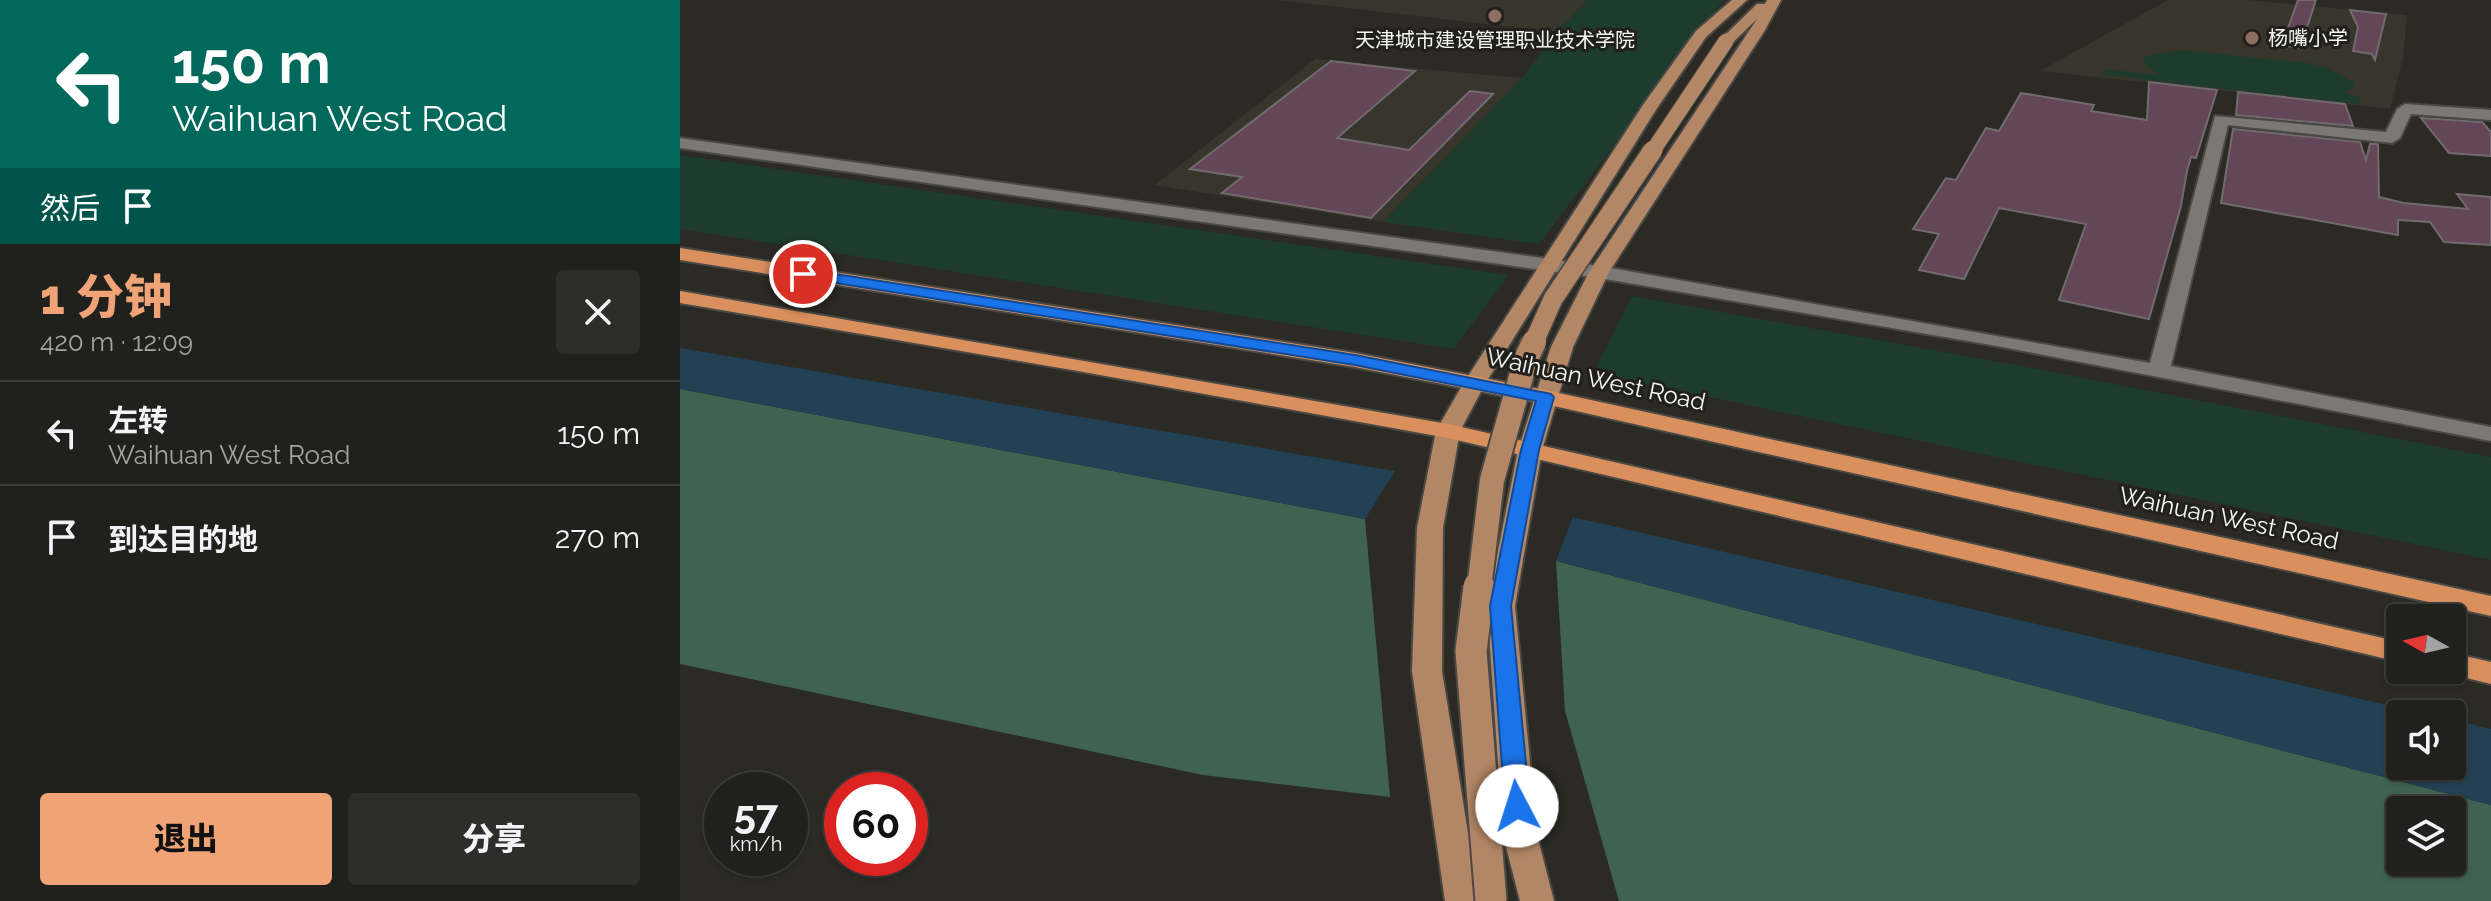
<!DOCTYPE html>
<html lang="zh">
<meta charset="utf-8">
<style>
body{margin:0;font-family:Raleway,"Noto Sans SC",sans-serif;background:#2d2d29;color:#f1f3f6;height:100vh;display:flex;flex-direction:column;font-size:30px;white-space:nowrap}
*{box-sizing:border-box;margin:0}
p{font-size:26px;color:#a2a3a3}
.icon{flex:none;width:44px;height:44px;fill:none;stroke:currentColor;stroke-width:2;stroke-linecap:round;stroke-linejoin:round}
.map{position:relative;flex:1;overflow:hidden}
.side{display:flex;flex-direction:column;background:#20201c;width:680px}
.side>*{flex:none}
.guide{background:#00695c;color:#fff;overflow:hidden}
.needle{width:52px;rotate:278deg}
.fabs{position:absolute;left:1706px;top:604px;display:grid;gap:16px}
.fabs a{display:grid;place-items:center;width:80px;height:80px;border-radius:8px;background:#20201c;box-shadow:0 2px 6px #0004,0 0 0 2px #3d3e3b;font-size:40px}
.speed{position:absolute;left:24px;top:772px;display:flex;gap:16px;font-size:40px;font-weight:700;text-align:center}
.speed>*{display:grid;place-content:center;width:104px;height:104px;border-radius:50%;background:#20201c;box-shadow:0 2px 6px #0004,0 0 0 2px #3d3e3b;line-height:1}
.speed small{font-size:20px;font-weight:400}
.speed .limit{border:12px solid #d22;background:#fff;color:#111}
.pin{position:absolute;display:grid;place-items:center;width:68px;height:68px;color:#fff;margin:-34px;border:4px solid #fff;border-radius:50%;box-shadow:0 2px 8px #0007}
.me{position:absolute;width:88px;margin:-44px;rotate:355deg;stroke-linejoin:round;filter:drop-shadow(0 0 6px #0008)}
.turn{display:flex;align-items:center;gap:28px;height:168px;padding:0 40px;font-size:36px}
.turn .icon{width:104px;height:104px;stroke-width:2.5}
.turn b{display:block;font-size:56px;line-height:68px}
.then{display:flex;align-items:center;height:76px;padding:0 40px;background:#0003;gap:16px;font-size:30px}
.round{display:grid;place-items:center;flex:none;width:84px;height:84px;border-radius:8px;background:#2d2d29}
.overview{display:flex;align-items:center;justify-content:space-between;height:136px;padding:0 40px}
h1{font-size:48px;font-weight:800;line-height:60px;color:#efa377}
.button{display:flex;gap:16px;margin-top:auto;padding:16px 40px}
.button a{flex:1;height:92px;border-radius:8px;background:#efa377;color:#111;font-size:32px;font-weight:800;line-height:92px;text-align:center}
.button a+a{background:#2d2d29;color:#f1f3f6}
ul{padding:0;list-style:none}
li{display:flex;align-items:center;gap:24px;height:104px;padding:0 40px;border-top:2px solid #3d3e3b}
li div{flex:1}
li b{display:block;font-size:30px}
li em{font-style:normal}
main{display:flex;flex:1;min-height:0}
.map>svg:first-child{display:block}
.built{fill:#38362c}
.green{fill:#1e3c2e}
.forest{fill:#406351;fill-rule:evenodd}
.water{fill:#234155}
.building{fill:#644659;stroke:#716b6e;stroke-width:2}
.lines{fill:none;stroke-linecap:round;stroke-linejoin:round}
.minor-casing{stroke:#494844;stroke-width:4}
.major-casing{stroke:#494844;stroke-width:4}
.highway-casing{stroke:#494844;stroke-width:4}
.minor{fill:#7a7974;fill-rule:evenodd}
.major{fill:#b38766;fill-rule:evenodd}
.highway{fill:#d9905d;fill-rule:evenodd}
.major-bridge-far3-casing{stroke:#494844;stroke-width:17;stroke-linecap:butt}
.major-bridge-far2-casing{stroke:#494844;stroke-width:22;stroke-linecap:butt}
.major-bridge-far1-casing{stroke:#494844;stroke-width:28;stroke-linecap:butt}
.major-bridge-casing{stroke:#494844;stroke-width:35;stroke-linecap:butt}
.major-bridge-far3{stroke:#b38766;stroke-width:15}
.major-bridge-far2{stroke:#b38766;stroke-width:19}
.major-bridge-far1{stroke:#b38766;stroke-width:24}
.major-bridge{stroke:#b38766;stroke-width:31}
.route{fill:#1a73e8;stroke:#114b97;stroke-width:2}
.education-dot{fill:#8d6e63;stroke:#21201c;stroke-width:3}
.labels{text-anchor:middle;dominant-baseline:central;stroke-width:6;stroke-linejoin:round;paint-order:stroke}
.far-poi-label{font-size:20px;fill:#f5f5f1;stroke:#21201c;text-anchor:start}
.street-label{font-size:24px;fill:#f5f5f1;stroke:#21201c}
</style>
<main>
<section class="side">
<div class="guide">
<div class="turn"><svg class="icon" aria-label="left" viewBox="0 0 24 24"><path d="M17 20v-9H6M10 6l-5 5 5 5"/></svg><div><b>150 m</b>Waihuan West Road</div></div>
<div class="then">然后<svg class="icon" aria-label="arrive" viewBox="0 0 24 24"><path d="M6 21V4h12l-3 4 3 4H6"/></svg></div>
</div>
<div class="overview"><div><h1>1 分钟</h1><p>420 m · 12:09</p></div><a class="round"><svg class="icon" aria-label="close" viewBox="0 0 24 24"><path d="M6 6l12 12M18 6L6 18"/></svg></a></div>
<ul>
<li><svg class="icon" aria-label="left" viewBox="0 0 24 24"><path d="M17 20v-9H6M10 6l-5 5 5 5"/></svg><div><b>左转</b><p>Waihuan West Road</p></div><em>150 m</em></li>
<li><svg class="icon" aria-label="arrive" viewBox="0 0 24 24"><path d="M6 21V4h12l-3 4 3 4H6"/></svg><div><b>到达目的地</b></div><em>270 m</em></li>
</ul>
<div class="button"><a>退出</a><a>分享</a></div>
</section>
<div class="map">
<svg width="1811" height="901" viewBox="0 0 1811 901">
<rect width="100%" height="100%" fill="#2b2a25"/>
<path class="built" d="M597,0h311l-31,32z
M1488,0h79l160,15 -4,42 -13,52 -350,-38z
M635,59l39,4 168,15 -139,144 -228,-37z"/>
<path class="green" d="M908,0h136l-185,244 -156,-22 139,-144 35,-46z
M1500,50l128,13 20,5 25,14 1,6 -11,6 16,2 1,8 -257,-29v-6l55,6 -15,-13 2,-6z
M0,155l828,120 -54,74 -774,-120z
M952,296l384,69 475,92v103l-897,-187z"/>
<path class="forest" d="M0,389l685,130 25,278 -187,-22 -523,-111z
M876,561l935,244v96h-872l-54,-190zM1720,810h52v52h-52z"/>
<path class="water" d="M0,348l715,123 -30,48 -685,-130z
M893,517l853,197h-26v52h52v-46l39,9v76l-935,-244z"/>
<path class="building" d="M1618,0h18l-16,48 -18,-3z
M1670,10l36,4 -11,46 -3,-6 -19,-3 5,-24z
M651,61l84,10 -78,67 72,12 61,-59 23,3 -122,124 -149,-25 20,-16 -52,-8z
M1469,82l68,8 -21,68 -5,-1 -4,14 -6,35 -32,113 -90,-19 27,-76 -87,-16 -35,71 -45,-9 20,-36 -26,-5 33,-51 10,2 30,-52 13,3 22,-38 73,12 -3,6 56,9z
M1558,92l107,12 8,22 -117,-11z
M1741,118l61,4 9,10v24l-42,-3z
M1553,129l127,13 6,18 4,-16h8l1,53 25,6 64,6 -11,-15 34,3v48l-47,-3 -14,-20 -32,-2v15l-177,-32z"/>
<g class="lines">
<g class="minor-casing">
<path id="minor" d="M1725,104l86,6v10l-80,-6 -11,24 -8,5 -164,-18 -57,241 320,61v14l-494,-95 -398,-68 -919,-130v-10l919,128 551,97 65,-247 171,16 11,-23z"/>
</g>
<g class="major-casing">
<path id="major" d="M1052,0h15l-41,37 -49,71 -172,276 -25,47 -17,97 -1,143 37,230h-34l-33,-230 5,-143 19,-97 27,-47 180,-279 53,-74z
M1087,0h14l-16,30 -156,242 -36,75 -31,103 -27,156 22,229 17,66h-34l-17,-66 -16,-229 31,-156 33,-103 38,-75 168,-253 -26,25 -5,1 -7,-4 38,-37h8z"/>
</g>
<g class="highway-casing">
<path id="highway" d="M0,248l675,105 190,37 946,206v20l-946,-212 -190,-37 -675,-107z
M0,291l768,133 952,218v20l-952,-224 -370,-67 -398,-68z
M1772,653l39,9v22l-49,-12 10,-2z"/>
</g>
<use href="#minor" class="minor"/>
<use href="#major" class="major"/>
<use href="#highway" class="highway"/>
<g class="major-bridge-far3-casing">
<path id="major-bridge-far3" d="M972,152l74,-111"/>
</g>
<g class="major-bridge-far2-casing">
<path id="major-bridge-far2" d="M853,344l20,-45 100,-149"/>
</g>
<g class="major-bridge-far1-casing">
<path id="major-bridge-far1" d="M799,589l13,-109 34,-121 8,-17"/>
</g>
<g class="major-bridge-casing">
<path id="major-bridge" d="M799,587l-8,64 20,250"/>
</g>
<use href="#major-bridge-far3" class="major-bridge-far3"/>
<use href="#major-bridge-far2" class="major-bridge-far2"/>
<use href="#major-bridge-far1" class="major-bridge-far1"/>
<use href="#major-bridge" class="major-bridge"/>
</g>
<path class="route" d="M123,269l552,86 196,39 3,3 -15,53 -28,156 19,200 -4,7 -9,3 -9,-3 -3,-7 -15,-200 31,-156 15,-49 -181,-36 -557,-88 -3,-3z"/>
<g class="education-dot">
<circle cx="815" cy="16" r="8"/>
<circle cx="1572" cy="38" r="8"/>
</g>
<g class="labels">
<g class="far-poi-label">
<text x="1588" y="38">杨嘴小学</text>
<text x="815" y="40" text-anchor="middle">天津城市建设管理职业技术学院</text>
</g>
<g class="street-label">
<text transform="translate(916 379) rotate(12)">Waihuan West Road</text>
<text transform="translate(1549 518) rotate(12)">Waihuan West Road</text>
</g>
</g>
</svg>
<div class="fabs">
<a><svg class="needle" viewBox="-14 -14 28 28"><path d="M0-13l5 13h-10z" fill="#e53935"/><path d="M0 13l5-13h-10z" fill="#a2a3a3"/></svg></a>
<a><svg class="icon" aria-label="sound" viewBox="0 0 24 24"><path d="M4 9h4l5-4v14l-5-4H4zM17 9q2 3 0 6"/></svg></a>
<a><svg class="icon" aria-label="layers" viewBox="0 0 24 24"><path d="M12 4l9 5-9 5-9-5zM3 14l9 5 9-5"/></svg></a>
</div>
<div class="speed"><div>57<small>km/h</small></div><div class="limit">60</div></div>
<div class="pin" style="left:123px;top:274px;background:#d93025"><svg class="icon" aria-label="arrive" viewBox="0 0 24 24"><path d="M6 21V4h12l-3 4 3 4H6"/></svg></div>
<svg class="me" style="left:837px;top:806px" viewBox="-20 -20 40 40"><circle r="19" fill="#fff"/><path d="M0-13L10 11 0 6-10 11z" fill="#1a73e8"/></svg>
</div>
</main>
